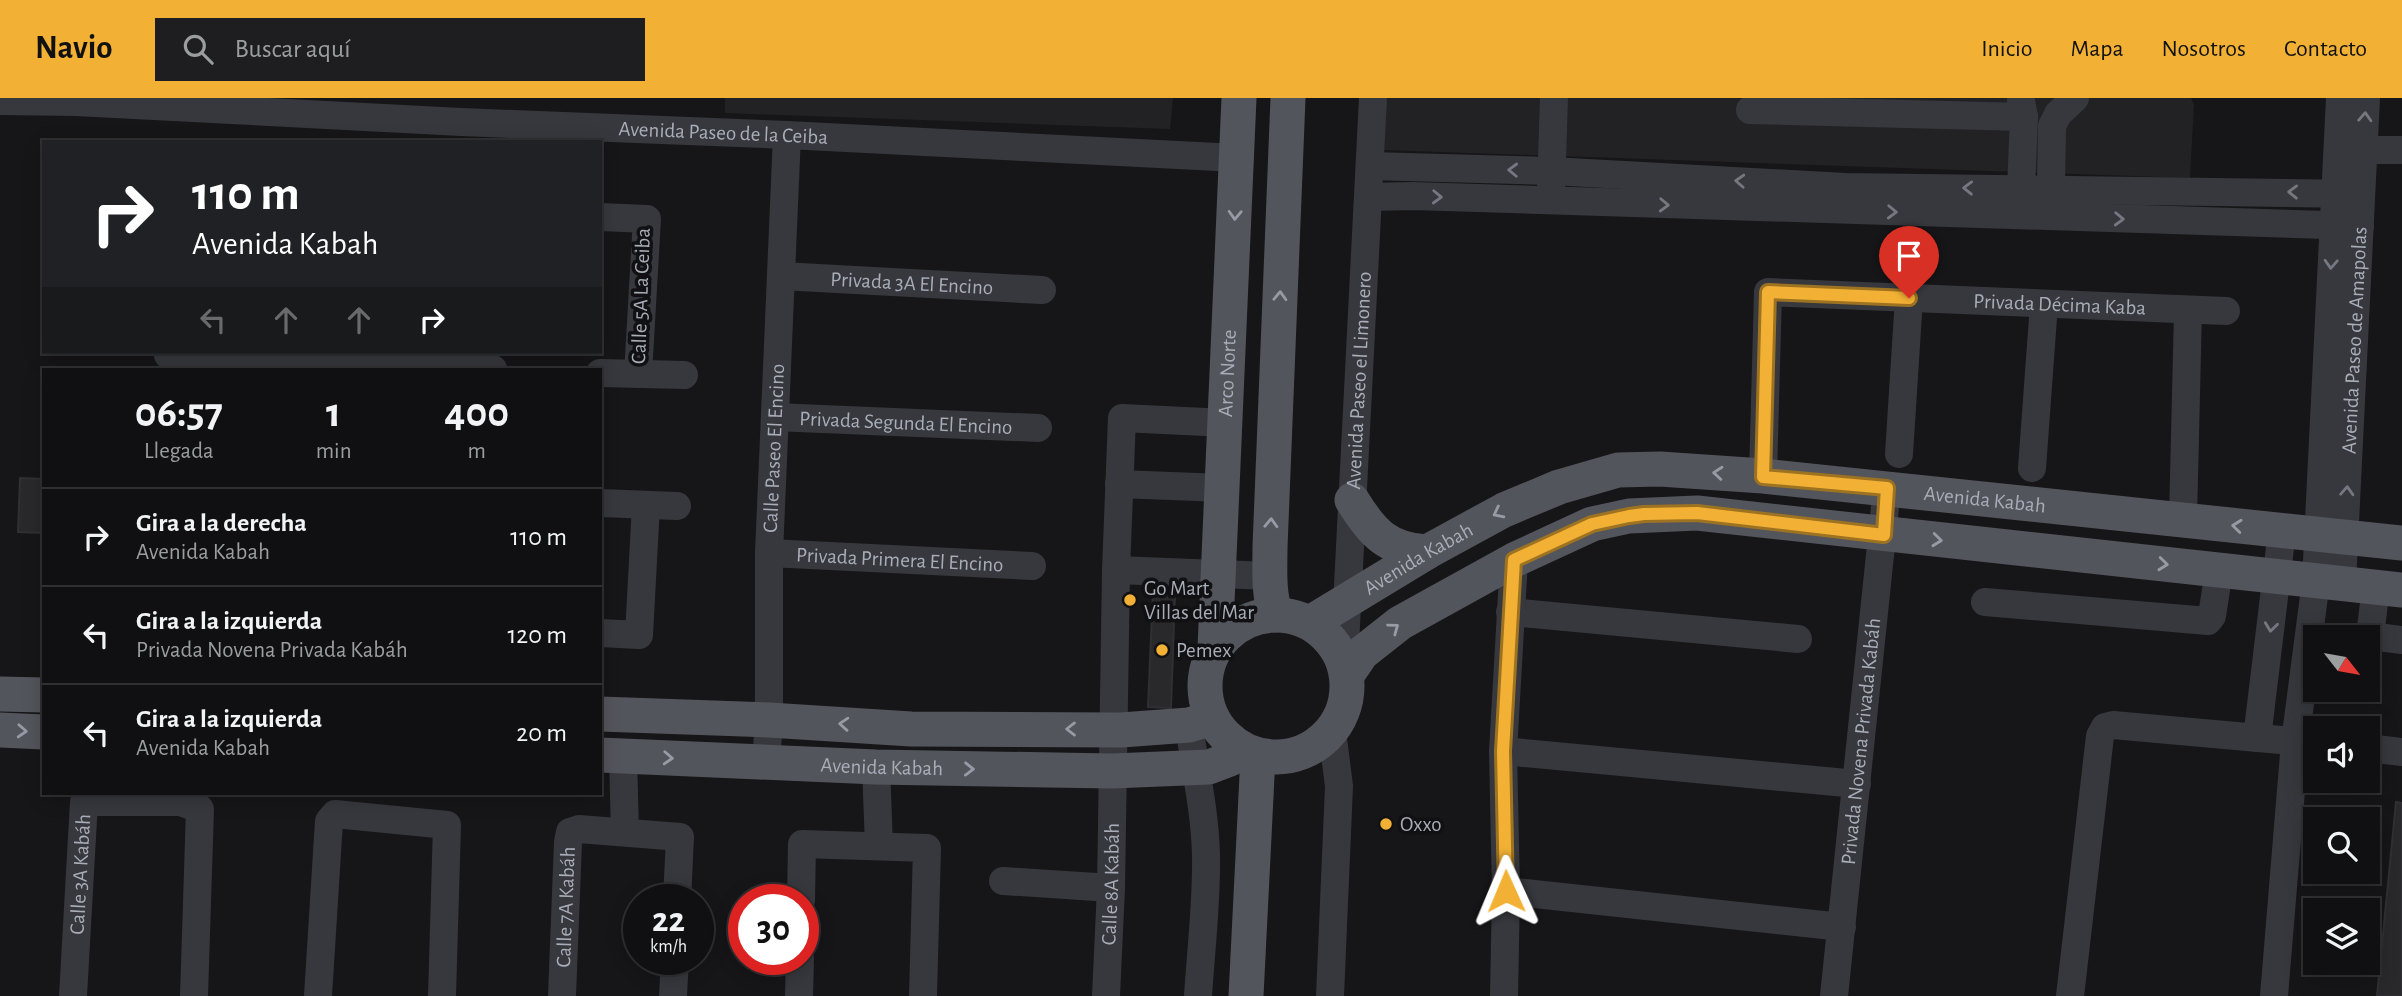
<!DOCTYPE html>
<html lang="es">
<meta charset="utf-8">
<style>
body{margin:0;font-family:"Alegreya Sans",sans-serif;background:#1e1e20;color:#f1f3f6;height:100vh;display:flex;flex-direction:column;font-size:26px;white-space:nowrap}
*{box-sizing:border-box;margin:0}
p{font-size:23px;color:#9c9d9f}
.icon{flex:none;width:38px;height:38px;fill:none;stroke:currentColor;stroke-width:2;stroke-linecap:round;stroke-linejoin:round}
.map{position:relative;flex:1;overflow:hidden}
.sheet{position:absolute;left:42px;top:270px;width:560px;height:427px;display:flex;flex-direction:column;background:#101012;border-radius:0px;box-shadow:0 4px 18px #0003,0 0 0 2px #303032}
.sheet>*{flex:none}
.guide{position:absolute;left:42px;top:42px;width:560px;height:214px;border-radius:0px;box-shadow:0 4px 18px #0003,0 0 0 2px #303032;background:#202124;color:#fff;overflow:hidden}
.needle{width:46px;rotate:121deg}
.fabs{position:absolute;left:2303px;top:527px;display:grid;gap:14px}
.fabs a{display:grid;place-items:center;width:77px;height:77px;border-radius:0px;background:#101012;box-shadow:0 4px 18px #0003,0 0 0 2px #303032;font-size:35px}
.speed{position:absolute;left:623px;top:786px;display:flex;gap:14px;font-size:35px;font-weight:700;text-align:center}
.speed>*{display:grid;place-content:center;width:91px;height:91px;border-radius:50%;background:#101012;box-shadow:0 4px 18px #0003,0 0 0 2px #303032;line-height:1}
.speed small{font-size:18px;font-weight:400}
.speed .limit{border:10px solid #d22;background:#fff;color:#111}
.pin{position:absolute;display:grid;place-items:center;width:60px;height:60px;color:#fff;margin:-72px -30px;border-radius:50% 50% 50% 0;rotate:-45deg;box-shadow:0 0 7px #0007}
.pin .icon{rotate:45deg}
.me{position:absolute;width:77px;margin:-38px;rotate:359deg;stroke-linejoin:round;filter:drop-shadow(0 0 5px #0008)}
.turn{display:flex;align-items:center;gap:24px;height:147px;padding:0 35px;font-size:32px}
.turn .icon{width:91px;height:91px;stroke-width:2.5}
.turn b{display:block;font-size:49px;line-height:60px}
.lanes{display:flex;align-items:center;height:66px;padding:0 35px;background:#0003;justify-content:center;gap:35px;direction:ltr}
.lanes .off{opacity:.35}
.eta{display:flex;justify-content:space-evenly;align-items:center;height:119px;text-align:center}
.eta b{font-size:42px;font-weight:700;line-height:49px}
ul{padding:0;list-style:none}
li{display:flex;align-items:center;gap:21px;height:98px;padding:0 35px;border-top:2px solid #303032}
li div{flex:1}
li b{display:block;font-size:26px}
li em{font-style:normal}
header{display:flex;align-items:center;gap:42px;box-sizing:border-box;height:98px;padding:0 35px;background:#f2b134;color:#111}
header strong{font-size:33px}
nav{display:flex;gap:38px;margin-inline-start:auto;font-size:24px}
.search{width:490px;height:63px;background:#1e1e20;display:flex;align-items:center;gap:18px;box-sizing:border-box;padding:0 24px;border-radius:0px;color:#9c9d9f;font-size:26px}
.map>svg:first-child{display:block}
.built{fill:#222225}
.building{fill:#29292c;stroke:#303034;stroke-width:2}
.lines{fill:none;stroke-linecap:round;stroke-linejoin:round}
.minor{stroke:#37383d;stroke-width:28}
.major{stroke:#53555c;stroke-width:35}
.oneway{stroke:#757881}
.oneway2{stroke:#979ba6}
.route-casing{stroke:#9d7322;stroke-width:18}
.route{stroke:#f2b134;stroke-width:12}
.poi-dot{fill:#f2b134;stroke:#111113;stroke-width:2.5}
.labels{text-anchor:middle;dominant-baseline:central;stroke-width:7;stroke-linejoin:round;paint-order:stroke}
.street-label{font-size:21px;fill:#a8adb8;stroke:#111113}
.poi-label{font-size:21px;fill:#a8adb8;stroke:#111113;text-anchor:start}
</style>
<header>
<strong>Navio</strong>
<div class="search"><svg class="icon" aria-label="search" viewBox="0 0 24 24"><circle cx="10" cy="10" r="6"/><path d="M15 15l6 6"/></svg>Buscar aquí</div>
<nav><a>Inicio</a><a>Mapa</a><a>Nosotros</a><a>Contacto</a></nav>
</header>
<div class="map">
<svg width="2402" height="898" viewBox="0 0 2402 898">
<rect width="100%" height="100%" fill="#161618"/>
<path class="built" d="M725,0h448l-3,31 -445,-16z
M1386,0h805l3,6 -4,74 -806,-28z"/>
<path class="building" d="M20,380l24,1v54l-26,-1z
M1153,493l22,2 -4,115 -23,-1z
M2396,704l6,1v193h-25z"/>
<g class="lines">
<g class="minor">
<path id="s1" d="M0,3l76,1 385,20 326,13 450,23"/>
<path d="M2021,3l3,16 -3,72"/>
<path d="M1750,12l274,7"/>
<path d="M2347,52h55"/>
<path d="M1370,68l181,5 294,16 516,7"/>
<path d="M2051,91l1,-63 6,-12 17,-16"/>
<path d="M1551,92l3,-92"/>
<path d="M1369,99l44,-1 947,30"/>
<path d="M600,119l47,2 -9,155"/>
<path id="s2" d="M781,178l261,14"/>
<path d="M168,257l325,14"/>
<path d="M600,275l84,2"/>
<path id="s3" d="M775,319l263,11"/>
<path d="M1899,356l10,-156"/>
<path d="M2032,370l12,-164"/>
<path id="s4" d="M1763,378l5,-184 458,19"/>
<path d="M1119,386l104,4"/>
<path d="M600,405l77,3"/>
<path d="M2183,422l5,-210"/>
<path id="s5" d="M769,455l263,13"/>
<path d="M1116,472l154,6"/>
<path id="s6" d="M2342,485l24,-485"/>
<path d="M2376,489l-6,49 32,4"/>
<path d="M1985,504l223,19 4,-5 7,-46"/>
<path d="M1510,514l288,27"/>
<path d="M600,535l39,2 7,-130"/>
<path id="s7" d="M1344,566l29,-566"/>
<path d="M1189,627c6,44 16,86 17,130 1,46 -5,94 -8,141"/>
<path d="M2257,640l25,-207"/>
<path d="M2368,650l34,4"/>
<path d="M1503,653l354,33"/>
<path d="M623,658l2,76"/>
<path id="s8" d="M766,665l3,-43v-167l18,-418"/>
<path d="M876,669l3,79"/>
<path d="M1003,783l108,7"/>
<path d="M1506,793l336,36"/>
<path d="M801,802l1,-56 125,4 -4,148"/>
<path id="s9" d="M73,898l11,-194h97l19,7 -6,187"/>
<path d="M318,898l11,-175 6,-7 112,11 -5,171"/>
<path id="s10" d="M562,898l6,-154 2,-10 9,-3 101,8 -3,63"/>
<path d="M673,898l2,-37"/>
<path d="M799,898l1,-37"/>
<path id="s11" d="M1106,898l5,-108 5,-318 6,-152 104,5"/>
<path d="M1330,898l9,-210 -7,-55"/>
<path d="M1504,898l2,-105 -3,-140 11,-191"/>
<path id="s12" d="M1834,898l53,-508"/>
<path d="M2070,898l30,-260 5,-9 8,-2 202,18"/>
<path d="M2274,898l21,-254 21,-161 24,-483"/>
</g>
<g class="major">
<path d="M1352,402c20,33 36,50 75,52"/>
<circle cx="1276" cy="588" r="71"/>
<path d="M1276,517c-8,-21 -6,-46 -6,-68l18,-449"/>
<path id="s13" d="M1310,525l117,-71 77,-42 55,-23 59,-17 42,-1 103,7 639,67"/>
<path id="s14" d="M1215,550l24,-550"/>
<path d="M1347,577l15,-22 38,-30 114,-63 78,-36 37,-8 68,-3 705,77"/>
<path d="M0,596l44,1"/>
<path d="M600,616l169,6 142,9 210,1 68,-5 23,-7"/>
<path d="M0,632l44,2"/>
<path id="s15" d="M600,657l276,12 236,4 97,-4 21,-8 11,-10"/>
<path d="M1246,898l12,-240"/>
</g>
</g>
<defs><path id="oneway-chevron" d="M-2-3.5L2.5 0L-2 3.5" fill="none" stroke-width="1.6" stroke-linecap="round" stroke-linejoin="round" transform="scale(1.75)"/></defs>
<g class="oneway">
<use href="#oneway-chevron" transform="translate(2365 19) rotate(-87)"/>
<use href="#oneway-chevron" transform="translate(1513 72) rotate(-178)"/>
<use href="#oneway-chevron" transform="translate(1740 83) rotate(-177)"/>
<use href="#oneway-chevron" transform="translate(1968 90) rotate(-179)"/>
<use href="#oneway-chevron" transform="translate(2293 94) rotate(-179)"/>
<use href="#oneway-chevron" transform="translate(1437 99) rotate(2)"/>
<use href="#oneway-chevron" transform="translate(1664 107) rotate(2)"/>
<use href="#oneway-chevron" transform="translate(1892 114) rotate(2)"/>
<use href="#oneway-chevron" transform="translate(2119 121) rotate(2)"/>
<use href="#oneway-chevron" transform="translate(2331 166) rotate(93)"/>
<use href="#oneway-chevron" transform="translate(2347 393) rotate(-87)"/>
<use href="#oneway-chevron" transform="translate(2271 529) rotate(97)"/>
</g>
<g class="oneway2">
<use href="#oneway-chevron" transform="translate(1235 117) rotate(92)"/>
<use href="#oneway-chevron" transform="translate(1280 198) rotate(-88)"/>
<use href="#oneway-chevron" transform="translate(1718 375) rotate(-175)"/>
<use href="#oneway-chevron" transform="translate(1498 415) rotate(153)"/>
<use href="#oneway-chevron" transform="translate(1271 425) rotate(-88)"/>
<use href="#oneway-chevron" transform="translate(2237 428) rotate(-174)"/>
<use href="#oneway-chevron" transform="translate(1937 442) rotate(6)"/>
<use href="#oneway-chevron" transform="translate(2163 466) rotate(6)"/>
<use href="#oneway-chevron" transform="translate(1394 530) rotate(-36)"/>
<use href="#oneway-chevron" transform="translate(844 626) rotate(-176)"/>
<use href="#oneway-chevron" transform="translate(1071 631) rotate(-180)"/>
<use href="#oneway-chevron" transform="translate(22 633) rotate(3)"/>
<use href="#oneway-chevron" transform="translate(668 660) rotate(3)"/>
<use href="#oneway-chevron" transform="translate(969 671) rotate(1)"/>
</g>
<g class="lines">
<g class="route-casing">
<path id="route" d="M1506,793l-3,-140 11,-191 78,-36 37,-8 15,-2 53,-1 187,22 3,-47 -124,-11 5,-185 141,6"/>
</g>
<use href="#route" class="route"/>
</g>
<g class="poi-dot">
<circle cx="1130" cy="502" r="7"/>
<circle cx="1162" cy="552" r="7"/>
<circle cx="1386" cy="726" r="7"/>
</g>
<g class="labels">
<g class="street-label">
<text stroke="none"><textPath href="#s1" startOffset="724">Avenida Paseo de la Ceiba</textPath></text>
<text stroke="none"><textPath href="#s2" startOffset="131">Privada 3A El Encino</textPath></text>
<text transform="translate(641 198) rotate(-88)">Calle 5A La Ceiba</text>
<text stroke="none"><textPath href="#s4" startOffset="476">Privada Décima Kaba</textPath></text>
<text stroke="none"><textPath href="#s6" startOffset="243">Avenida Paseo de Amapolas</textPath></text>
<text stroke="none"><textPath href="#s14" startOffset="275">Arco Norte</textPath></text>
<text stroke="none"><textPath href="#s7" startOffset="284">Avenida Paseo el Limonero</textPath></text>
<text stroke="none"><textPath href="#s3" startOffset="131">Privada Segunda El Encino</textPath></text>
<text stroke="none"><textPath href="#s8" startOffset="315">Calle Paseo El Encino</textPath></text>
<text stroke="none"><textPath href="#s13" startOffset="714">Avenida Kabah</textPath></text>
<text stroke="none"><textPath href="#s13" startOffset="126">Avenida Kabah</textPath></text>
<text stroke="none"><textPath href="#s5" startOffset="131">Privada Primera El Encino</textPath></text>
<text stroke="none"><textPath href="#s12" startOffset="256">Privada Novena Privada Kabáh</textPath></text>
<text stroke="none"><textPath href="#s15" startOffset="282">Avenida Kabah</textPath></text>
<text stroke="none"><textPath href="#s9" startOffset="122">Calle 3A Kabáh</textPath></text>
<text stroke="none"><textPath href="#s11" startOffset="112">Calle 8A Kabáh</textPath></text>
<text stroke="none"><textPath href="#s10" startOffset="89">Calle 7A Kabáh</textPath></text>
</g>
<g class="poi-label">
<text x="1144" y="490">Go Mart<tspan x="1144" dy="24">Villas del Mar</tspan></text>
<text x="1176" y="552">Pemex</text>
<text x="1400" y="726">Oxxo</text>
</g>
</g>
</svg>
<div class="fabs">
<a><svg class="needle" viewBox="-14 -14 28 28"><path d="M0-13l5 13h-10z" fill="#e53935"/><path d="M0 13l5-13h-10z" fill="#9c9d9f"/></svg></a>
<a><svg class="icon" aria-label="sound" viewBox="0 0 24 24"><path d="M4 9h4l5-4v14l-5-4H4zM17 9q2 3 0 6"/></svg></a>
<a><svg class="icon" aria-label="search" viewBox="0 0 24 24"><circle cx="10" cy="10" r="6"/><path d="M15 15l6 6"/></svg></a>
<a><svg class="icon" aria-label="layers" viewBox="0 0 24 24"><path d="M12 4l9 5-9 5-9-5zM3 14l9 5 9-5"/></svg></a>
</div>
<div class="speed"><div>22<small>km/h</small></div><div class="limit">30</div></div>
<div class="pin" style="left:1909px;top:200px;background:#d93025"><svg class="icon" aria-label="arrive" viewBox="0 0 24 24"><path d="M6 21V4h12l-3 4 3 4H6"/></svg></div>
<svg class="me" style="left:1506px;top:793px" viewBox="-20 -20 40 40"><path d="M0-17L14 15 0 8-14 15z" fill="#f2b134" stroke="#fff" stroke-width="4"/></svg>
<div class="guide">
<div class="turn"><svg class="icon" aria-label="right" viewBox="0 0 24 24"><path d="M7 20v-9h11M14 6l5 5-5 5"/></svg><div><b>110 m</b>Avenida Kabah</div></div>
<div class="lanes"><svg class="icon off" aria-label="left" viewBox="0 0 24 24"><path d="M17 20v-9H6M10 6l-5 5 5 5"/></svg><svg class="icon off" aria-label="ahead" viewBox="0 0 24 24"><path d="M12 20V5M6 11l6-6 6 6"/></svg><svg class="icon off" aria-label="ahead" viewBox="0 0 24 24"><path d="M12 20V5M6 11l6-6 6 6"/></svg><svg class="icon" aria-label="right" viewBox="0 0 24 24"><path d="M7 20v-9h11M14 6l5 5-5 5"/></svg></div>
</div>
<section class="sheet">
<div class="eta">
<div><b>06:57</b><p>Llegada</p></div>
<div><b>1</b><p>min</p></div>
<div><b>400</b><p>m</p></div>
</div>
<ul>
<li><svg class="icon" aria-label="right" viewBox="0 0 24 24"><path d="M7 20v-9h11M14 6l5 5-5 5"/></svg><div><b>Gira a la derecha</b><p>Avenida Kabah</p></div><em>110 m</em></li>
<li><svg class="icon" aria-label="left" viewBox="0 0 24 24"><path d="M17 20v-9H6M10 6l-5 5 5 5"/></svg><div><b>Gira a la izquierda</b><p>Privada Novena Privada Kabáh</p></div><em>120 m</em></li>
<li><svg class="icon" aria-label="left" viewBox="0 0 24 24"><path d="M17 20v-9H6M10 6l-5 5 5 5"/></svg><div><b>Gira a la izquierda</b><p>Avenida Kabah</p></div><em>20 m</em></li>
</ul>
</section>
</div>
